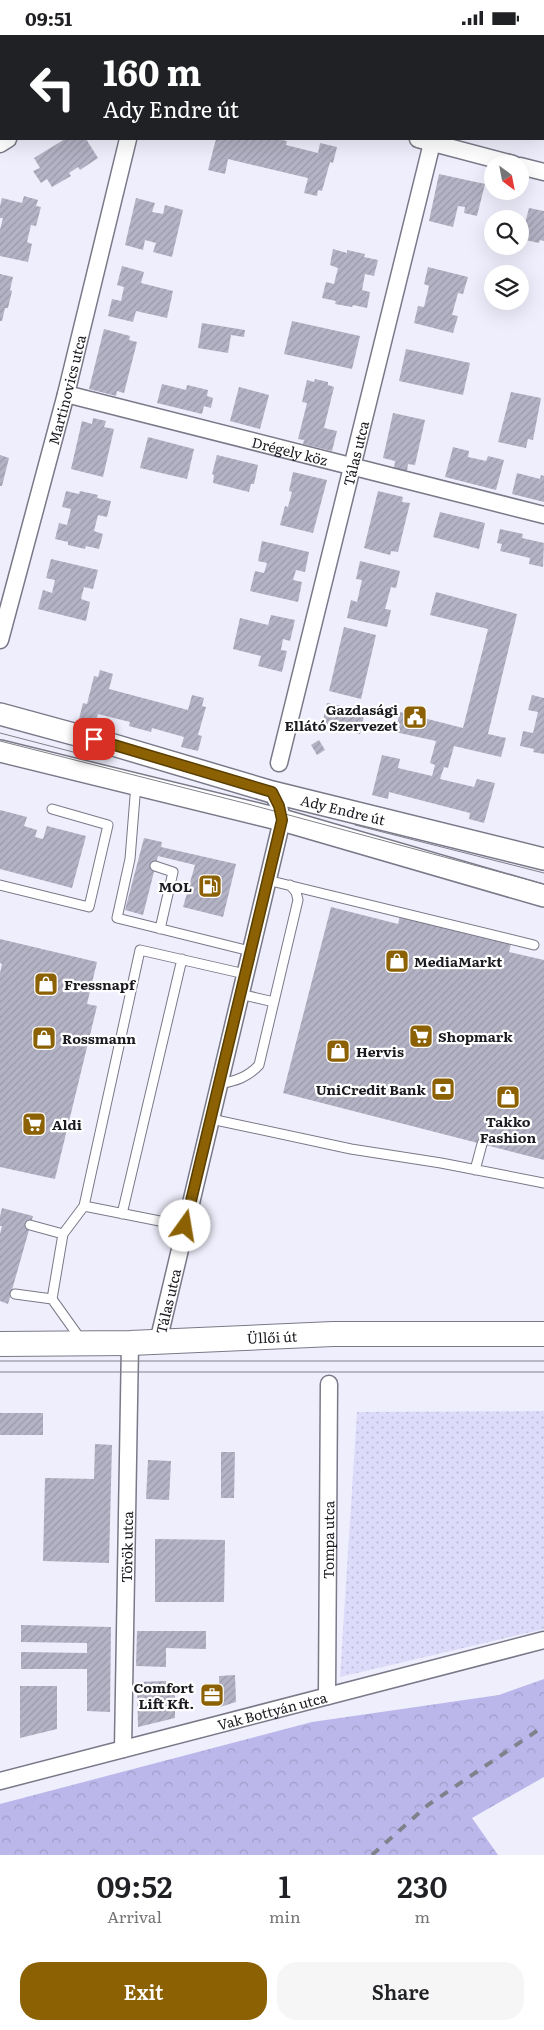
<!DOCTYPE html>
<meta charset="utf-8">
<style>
body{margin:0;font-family:Literata,serif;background:#f6f6f6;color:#202124;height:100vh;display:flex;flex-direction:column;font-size:19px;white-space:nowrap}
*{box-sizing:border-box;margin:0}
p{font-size:16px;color:#757577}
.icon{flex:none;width:28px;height:28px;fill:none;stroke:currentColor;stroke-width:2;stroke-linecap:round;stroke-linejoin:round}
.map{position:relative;height:1820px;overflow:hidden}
.drawer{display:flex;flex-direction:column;background:#fff;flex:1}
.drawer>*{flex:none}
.hud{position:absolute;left:0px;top:0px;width:545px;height:105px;box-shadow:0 5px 20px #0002;background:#202124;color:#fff;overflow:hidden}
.needle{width:32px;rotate:148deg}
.fabs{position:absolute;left:484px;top:120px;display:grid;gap:10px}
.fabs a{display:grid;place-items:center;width:45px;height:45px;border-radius:50%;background:#fff;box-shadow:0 5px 20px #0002;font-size:25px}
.pin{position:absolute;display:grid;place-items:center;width:42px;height:42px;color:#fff;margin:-21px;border-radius:10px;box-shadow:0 2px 8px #0006}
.me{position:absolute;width:55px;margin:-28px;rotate:13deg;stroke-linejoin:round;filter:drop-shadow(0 0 4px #0008)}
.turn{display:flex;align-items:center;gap:18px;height:105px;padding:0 20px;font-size:22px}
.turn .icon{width:65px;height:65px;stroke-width:2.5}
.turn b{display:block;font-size:35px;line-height:42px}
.eta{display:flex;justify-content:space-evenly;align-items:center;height:85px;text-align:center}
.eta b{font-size:30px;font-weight:600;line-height:35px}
.cta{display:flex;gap:10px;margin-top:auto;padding:10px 20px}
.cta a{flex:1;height:58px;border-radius:20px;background:#8b6103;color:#fff;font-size:20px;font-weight:600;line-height:58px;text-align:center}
.cta a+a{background:#f6f6f6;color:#202124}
.status{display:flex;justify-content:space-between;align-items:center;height:35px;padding:0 25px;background:#fff;direction:ltr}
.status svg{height:14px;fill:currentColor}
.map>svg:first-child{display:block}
.grass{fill:url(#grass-dots)}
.forest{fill:url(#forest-crowns)}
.building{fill:url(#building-hatch)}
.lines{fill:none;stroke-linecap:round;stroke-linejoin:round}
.service-casing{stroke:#7a7989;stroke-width:11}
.minor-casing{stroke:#7a7989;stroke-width:19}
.tertiary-casing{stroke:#7a7989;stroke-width:24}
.secondary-casing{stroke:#7a7989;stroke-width:26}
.service{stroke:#fff;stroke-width:9}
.minor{stroke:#fff;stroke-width:16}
.tertiary{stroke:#fff;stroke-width:21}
.secondary{stroke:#fff;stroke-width:24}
.tram{stroke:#81818b;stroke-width:1}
.rail{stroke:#81818b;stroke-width:4;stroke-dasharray:9 9;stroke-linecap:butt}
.route-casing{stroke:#5a3f02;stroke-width:12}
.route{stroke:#8b6103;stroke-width:9}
.labels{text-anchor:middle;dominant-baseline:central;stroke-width:4.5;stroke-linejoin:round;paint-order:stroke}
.street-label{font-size:14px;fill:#1a1a20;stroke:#fff}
.poi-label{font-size:14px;font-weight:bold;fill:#1a1a20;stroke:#fff;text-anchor:start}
</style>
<div class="status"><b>09:51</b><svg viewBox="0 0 49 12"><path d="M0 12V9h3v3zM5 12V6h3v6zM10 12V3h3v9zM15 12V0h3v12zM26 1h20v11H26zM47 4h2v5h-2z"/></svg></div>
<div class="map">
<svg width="544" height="1820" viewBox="0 0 544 1820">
<defs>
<pattern id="grass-dots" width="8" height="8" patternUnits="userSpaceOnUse" patternTransform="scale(1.25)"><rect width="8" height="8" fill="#dddbfa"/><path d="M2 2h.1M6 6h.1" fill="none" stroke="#bdbbd6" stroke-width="1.8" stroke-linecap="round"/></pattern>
<pattern id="forest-crowns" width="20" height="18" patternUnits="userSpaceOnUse" patternTransform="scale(1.25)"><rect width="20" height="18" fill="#bcb7eb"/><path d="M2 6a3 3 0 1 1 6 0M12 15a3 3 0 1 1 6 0" fill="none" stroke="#a19dc9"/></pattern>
<pattern id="building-hatch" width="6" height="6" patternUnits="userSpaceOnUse" patternTransform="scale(1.25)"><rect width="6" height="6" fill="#b4b3c5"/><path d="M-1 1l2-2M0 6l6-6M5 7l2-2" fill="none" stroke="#9a99a9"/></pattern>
</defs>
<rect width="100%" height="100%" fill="#eeeefc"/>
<path class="grass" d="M544,1376v218l-204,48 17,-265z"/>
<path class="forest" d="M544,1644v98l-72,41 26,37h-498v-51l312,-82 187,-27z"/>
<path class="building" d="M65,104h21l12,19 -18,12 -2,-3 -9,6 2,3 -19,11 -5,-8 -6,4 -8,-12 7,-3 -6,-10z
M216,104h60l11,2 -1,4 32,8 2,-10 17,4 -4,16 -3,-1 -8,29 -4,-1 -1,6 -13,-3 4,-15 -80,-19 -3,15 -17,-4z
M439,139l46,10 -8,32 -13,-3 1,-6 -7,-1 -5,21 -24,-6z
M24,161l14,4 -2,6 5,1 -5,19 -5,-1 -4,17 5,2 -4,18 -28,-6v-26l3,-12h-3v-12l2,-8 20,5z
M136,163l19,5 -3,9 11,2 2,-9 18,5 -11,47 -19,-5 3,-9 -11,-3 -2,10 -18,-5z
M529,173l15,3v30l-4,-1 -1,3 -18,-4z
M333,214l14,4v-3l18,4 -1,3 14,3 -4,16 -9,-2 -3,16 8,2 -3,16 -14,-3 -1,2 -17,-3 1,-3 -14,-3 4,-16 8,2 4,-16 -8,-3z
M122,231l22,6 -3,11 32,8 -6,27 -31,-7 -3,11 -25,-6 4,-17 9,2 3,-14 -7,-2z
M428,232l40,10 -5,17 -5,-1 -6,22 6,1 -5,17 -39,-10 4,-17 6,1 5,-21 -5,-2z
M0,239l13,3 -3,13 2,1 -4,17h-3l-3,13h-2z
M292,286l68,15 -8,33 -68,-15z
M202,288l43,7 -1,7 -13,-2 -3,18 -30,-5z
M104,294l26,7 -1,4 8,2 -13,51 -7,-2 -1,5 -27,-7z
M406,314l64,14 -7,32 -64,-14z
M315,344l13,3v3l6,2 -10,41 13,3 -5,20 -29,-7 1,-4 -6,-1 9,-36 -5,-1 5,-22 7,2z
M162,349l24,6 1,-5 21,5 -1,6 6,2 -2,10 -7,-2 -2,8 -45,-11z
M239,352l30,8 -9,34 -30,-8z
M511,357l30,6 -8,42 -5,-1 -2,9 -28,-6z
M393,378l32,7 -10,45 -7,-1 -1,7 -13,-3 1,-7 -12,-3z
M93,383l13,3 -2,6 10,2 -11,48 -32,-8 11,-48 10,3z
M148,402l46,12 -7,30 -47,-11z
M453,412l16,4 -1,6 18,4 2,-5 16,4 -8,30 -51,-13z
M0,420l9,3 -7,28h-2z
M217,420l41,10 -4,19h-3l-2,8 -36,-9 1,-8 -2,-1z
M293,437l34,8 -14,53 -33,-8 5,-19 3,1 4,-15 -3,-1z
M517,438l23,6 1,-4 3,1v26l-32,-8z
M66,456l13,3 1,-3 18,4 -1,3 14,3 -4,16 -9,-2 -4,16 9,3 -4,15 -13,-3 -1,3 -17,-4v-3l-13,-3 4,-16 8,2 4,-16 -9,-2z
M378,456l25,6 -1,5 8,1 -12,49 -7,-1 -1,4 -26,-7z
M440,477l45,11 -6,26 -46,-12z
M500,494l23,5 -1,4 22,5 -1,24 -14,-3 1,-6 -30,-7 2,-7 -5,-1z
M262,506l47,11 -4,20 -9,-2 -3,10 9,2 -4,20 -48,-11 5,-20 9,2 3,-10 -9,-2z
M51,524l47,11 -5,19 -9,-2 -3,12 9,3 -4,19 -48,-12 5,-19 9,3 3,-13 -9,-2z
M360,526l40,10 -4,17 -5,-1 -6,22 6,1 -4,17 -40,-9 4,-18 6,2 5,-22 -6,-1z
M436,557l81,22 -29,120 18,4 -5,19 -47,-11 -6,22 -4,-1 -4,12 34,8 3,-8 18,4 -11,40 -15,-4 1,-6 -81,-21 -1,7 -16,-4 10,-40 18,4 -2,9 34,8 3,-11 -5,-2 6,-22 -41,-9 5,-20 63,16 25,-99 -58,-14z
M271,580l24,5 -5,21 -7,-2 -2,11 6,1 -5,21 -24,-6 3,-10 -28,-7 7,-31 28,7z
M344,592l32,8 -15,64 -32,-8z
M100,635l13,4 -4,15 79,21 4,-15 12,3 -2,8 4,1 -8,28 4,1 -4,15 -17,-4 3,-10 -32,-9 -1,4 -22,-6 1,-4 -32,-8 -3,9 -16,-4 4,-16 4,1 7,-28 4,1z
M532,660l12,3v56l-11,-2 1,-3 -14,-3 3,-15 10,2 5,-21 -10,-2z
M327,668l38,8 -5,23 -38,-9z
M319,705l6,10 -8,5 -6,-10z
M0,775l27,7 -3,9 13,4 -2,7 8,2 4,-13 39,10 -14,52 -72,-19z
M144,803l18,4 -1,5 75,17 -13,53 -40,-10 12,-42 -37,-9 -15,59 -18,-5z
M331,872l67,17 2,-8 111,28 -2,8 35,8v200l-261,-67z
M0,904l97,23 -10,42 10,2 -42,173 -55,-12v-194l2,-9 -2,-1z
M2,1173l31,8 -25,88 -8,-3v-67l2,-8h-2v-10z
M0,1378h43v22h-43z
M95,1409l17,1 -3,118 -66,-2 2,-83 49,1z
M221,1417h14l-1,46h-13z
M148,1425l23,1 -2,39 -23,-1z
M155,1504l70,1 -1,62h-69z
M21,1590l90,2 -1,85 -23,-1v-42h-66v-17l66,1v-10l-66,-1z
M137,1596h69v18l-40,-1v19l-30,-1z
M235,1640l1,27 -16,5 -1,-31z
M166,1646l1,7h8v30l-37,9 -1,-45z
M20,1651h37v43l-37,9z"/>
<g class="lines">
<g class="service-casing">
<path id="service" d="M136,749l-6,75 -13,59 133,33
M155,831l18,6 -13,57
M267,845l267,65
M0,850l89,22 19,-82 -56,-16
M240,959l34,8
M219,1049c17,-3 29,-7 40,-19l39,-165 -2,-8 -6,-7
M211,1084l140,30 90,14 103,20
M475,1135l7,-26
M122,1179l60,-255
M30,1190l33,9
M185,1191l-101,-20 56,-256 105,24
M15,1259l37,5 30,42
M52,1264l11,-65 21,-28"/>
</g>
<g class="minor-casing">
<g id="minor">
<path d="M26,0l5,1"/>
<path d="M191,1l2,-1"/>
<path d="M418,104l95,25"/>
<path d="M0,109l8,-5"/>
<path d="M520,131l24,6"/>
<path id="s1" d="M66,359l478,121"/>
<path id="s2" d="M0,605l66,-246 62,-255"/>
<path id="s3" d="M279,728l153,-620"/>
<path id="s4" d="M158,1307l124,-522 -3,-14 -7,-14"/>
<path id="s5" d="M327,1661l2,-312"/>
<path id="s6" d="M123,1714l7,-406"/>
<path id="s7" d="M0,1746l544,-141"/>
</g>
</g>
<g class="tertiary-casing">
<g id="tertiary">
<path id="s8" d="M0,679l110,30 162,48 272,67"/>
<path d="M0,716l282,69 262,76"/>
</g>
</g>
<g class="secondary-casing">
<g id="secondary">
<path id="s9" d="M0,1309l130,-1 203,-9h211"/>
</g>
</g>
<use href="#service" class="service"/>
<use href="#minor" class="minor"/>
<use href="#tertiary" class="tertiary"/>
<use href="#secondary" class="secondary"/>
<path class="tram" d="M0,698l77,20
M0,706l248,63 296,80
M355,790l189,48
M0,1326h544
M0,1337h544"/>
<path class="rail" d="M372,1820l56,-50 116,-79"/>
</g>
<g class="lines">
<g class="route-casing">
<path id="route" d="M94,704l178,53 7,14 3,14 -97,406"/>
</g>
<use href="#route" class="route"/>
</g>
<defs>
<g id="civic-square" transform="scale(1.25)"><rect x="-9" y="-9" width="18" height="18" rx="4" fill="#8b6103" stroke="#fff"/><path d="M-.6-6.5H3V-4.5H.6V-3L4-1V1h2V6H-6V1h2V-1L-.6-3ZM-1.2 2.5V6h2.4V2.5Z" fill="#fff"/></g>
<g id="fuel-square" transform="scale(1.25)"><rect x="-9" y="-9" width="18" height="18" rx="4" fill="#8b6103" stroke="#fff"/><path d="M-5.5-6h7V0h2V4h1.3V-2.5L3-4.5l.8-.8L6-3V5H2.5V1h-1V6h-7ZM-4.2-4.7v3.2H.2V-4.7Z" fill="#fff"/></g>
<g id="shop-square" transform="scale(1.25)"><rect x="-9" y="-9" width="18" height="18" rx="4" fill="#8b6103" stroke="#fff"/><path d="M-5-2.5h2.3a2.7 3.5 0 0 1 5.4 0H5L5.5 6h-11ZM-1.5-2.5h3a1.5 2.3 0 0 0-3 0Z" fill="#fff"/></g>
<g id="supermarket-square" transform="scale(1.25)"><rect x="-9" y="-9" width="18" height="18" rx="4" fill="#8b6103" stroke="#fff"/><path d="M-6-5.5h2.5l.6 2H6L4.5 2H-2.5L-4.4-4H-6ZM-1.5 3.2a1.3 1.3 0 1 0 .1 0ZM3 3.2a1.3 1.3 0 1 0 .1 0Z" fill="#fff"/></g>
<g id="bank-square" transform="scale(1.25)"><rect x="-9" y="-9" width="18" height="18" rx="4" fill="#8b6103" stroke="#fff"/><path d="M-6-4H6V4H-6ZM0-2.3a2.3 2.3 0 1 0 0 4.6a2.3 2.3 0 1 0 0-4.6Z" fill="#fff"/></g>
<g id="office-square" transform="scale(1.25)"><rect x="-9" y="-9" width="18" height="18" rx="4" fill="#8b6103" stroke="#fff"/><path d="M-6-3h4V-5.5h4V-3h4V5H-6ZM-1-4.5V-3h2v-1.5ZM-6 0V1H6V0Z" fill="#fff"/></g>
</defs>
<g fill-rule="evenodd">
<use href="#civic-square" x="415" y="682"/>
<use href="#fuel-square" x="210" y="851"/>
<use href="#shop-square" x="397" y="926"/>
<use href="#shop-square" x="46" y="949"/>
<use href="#supermarket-square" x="421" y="1001"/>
<use href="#shop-square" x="44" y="1003"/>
<use href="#shop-square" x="338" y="1016"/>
<use href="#bank-square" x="443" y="1054"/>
<use href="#shop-square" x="508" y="1062"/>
<use href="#supermarket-square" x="34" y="1089"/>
<use href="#office-square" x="212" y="1660"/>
</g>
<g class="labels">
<g class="street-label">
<text stroke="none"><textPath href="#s2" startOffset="259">Martinovics utca</textPath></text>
<text stroke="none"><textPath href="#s1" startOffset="231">Drégely köz</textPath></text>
<text stroke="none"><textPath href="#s3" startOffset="319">Tálas utca</textPath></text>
<text stroke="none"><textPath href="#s8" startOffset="356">Ady Endre út</textPath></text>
<text stroke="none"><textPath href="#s4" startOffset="42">Tálas utca</textPath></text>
<text stroke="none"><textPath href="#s9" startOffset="272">Üllői út</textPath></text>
<text stroke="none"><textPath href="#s5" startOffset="156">Tompa utca</textPath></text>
<text stroke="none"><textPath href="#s6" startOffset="202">Török utca</textPath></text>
<text stroke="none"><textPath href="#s7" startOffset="281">Vak Bottyán utca</textPath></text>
</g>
<g class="poi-label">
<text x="398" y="674" text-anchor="end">Gazdasági<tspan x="398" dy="16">Ellátó Szervezet</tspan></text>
<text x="192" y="851" text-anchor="end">MOL</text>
<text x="414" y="926">MediaMarkt</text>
<text x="64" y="949">Fressnapf</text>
<text x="438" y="1001">Shopmark</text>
<text x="62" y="1003">Rossmann</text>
<text x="356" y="1016">Hervis</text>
<text x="426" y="1054" text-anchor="end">UniCredit Bank</text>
<text x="508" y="1086" text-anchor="middle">Takko<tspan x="508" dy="16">Fashion</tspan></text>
<text x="52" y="1089">Aldi</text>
<text x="194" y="1652" text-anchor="end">Comfort<tspan x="194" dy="16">Lift Kft.</tspan></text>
</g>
</g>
</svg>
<div class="fabs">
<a><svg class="needle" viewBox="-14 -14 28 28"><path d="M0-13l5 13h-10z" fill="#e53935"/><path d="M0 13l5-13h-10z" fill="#757577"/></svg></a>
<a><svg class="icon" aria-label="search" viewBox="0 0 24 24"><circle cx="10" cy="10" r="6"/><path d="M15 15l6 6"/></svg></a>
<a><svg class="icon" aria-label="layers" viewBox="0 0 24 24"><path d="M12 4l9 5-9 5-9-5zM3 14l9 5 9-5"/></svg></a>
</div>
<div class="pin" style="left:94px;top:704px;background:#d93025"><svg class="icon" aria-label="arrive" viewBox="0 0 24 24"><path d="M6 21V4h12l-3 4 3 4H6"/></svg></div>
<svg class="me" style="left:185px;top:1191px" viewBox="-20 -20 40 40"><circle r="19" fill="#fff"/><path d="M0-13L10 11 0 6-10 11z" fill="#8b6103"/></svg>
<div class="hud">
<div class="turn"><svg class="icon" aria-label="left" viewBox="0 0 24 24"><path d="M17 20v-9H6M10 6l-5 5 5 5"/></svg><div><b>160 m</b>Ady Endre út</div></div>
</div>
</div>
<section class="drawer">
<div class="eta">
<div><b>09:52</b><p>Arrival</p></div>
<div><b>1</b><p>min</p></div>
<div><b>230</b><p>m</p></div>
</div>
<div class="cta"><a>Exit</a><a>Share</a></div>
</section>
